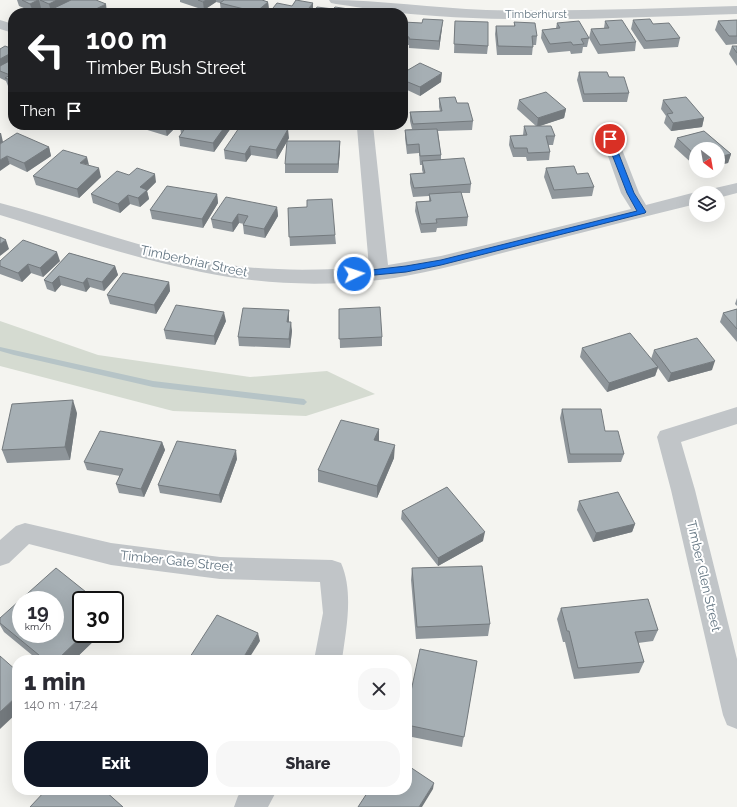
<!DOCTYPE html>
<meta charset="utf-8">
<style>
body{margin:0;font-family:Raleway,sans-serif;background:#f7f7f7;color:#2b2b33;height:100vh;display:flex;flex-direction:column;font-size:15px;white-space:nowrap}
*{box-sizing:border-box;margin:0}
p{font-size:13px;color:#7c7c81}
.icon{flex:none;width:22px;height:22px;fill:none;stroke:currentColor;stroke-width:2;stroke-linecap:round;stroke-linejoin:round}
.map{position:relative;flex:1;overflow:hidden}
.panel{position:absolute;left:12px;top:655px;width:400px;height:140px;display:flex;flex-direction:column;background:#fff;border-radius:16px;box-shadow:0 4px 16px #0002}
.panel>*{flex:none}
.banner{position:absolute;left:8px;top:8px;width:400px;height:122px;border-radius:16px;box-shadow:0 4px 16px #0002;background:#202124;color:#fff;overflow:hidden}
.needle{width:26px;rotate:149deg}
.buttons{position:absolute;left:689px;top:142px;display:grid;gap:8px}
.buttons a{display:grid;place-items:center;width:36px;height:36px;border-radius:50%;background:#fff;box-shadow:0 4px 16px #0002;font-size:20px}
.speed{position:absolute;left:12px;top:591px;display:flex;gap:8px;font-size:20px;font-weight:700;text-align:center}
.speed>*{display:grid;place-content:center;width:52px;height:52px;border-radius:50%;background:#fff;box-shadow:0 4px 16px #0002;line-height:1}
.speed small{font-size:10px;font-weight:400}
.speed .limit{border:2px solid #111;border-radius:6px;background:#fff;color:#111}
.pin{position:absolute;display:grid;place-items:center;width:34px;height:34px;color:#fff;margin:-17px;border:2px solid #fff;border-radius:50%;box-shadow:0 1px 4px #0007}
.me{position:absolute;width:44px;margin:-22px;rotate:86deg;stroke-linejoin:round;filter:drop-shadow(0 0 3px #0008)}
.turn{display:flex;align-items:center;gap:14px;height:84px;padding:0 12px;font-size:18px}
.turn .icon{width:52px;height:52px;stroke-width:2.5}
.turn b{display:block;font-size:28px;line-height:34px}
.then{display:flex;align-items:center;height:38px;padding:0 12px;background:#0003;gap:8px;font-size:15px}
.round{display:grid;place-items:center;flex:none;width:42px;height:42px;border-radius:16px;background:#f7f7f7}
.headline{display:flex;align-items:center;justify-content:space-between;height:68px;padding:0 12px}
h1{font-size:24px;font-weight:800;line-height:30px}
.button{display:flex;gap:8px;margin-top:auto;padding:8px 12px}
.button a{flex:1;height:46px;border-radius:16px;background:#111827;color:#fff;font-size:16px;font-weight:800;line-height:46px;text-align:center}
.button a+a{background:#f7f7f7;color:#2b2b33}
.map>svg:first-child{display:block}
.green{fill:#d5dbd1}
.lines{fill:none;stroke-linecap:round;stroke-linejoin:round}
.stream{fill:#b6c4c7;fill-rule:evenodd}
.street{fill:#c1c5c8;fill-rule:evenodd}
.wall{fill:#8f969b}
.shaded-wall{fill:#747a7e}
.building{fill:#a6afb4;stroke:#747a7e;fill-rule:evenodd}
.route{fill:#1a73e8;stroke:#114b97}
.labels{text-anchor:middle;dominant-baseline:central;stroke-width:4;stroke-linejoin:round;paint-order:stroke}
.far-street-label{font-size:11px;fill:#637582;stroke:#fff}
.street-label{font-size:13px;fill:#637582;stroke:#fff}
</style>
<div class="map">
<svg width="737" height="807" viewBox="0 0 737 807">
<rect width="100%" height="100%" fill="#f4f4f0"/>
<path class="green" d="M0,321l98,34 152,22 77,-6 48,23 -69,22 -133,-5 -173,-45z"/>
<g class="lines">
<path class="stream" d="M0,347l153,34 151,18 3,3 -3,3 -151,-18 -139,-32 -14,-4z"/>
<path class="street" d="M329,0c52,0 104,8 157,10 84,2 167,-2 251,-4v8c-100,3 -201,9 -301,2 -34,-2 -67,-7 -100,-12l-5,-1z
M0,20l13,4v9l-13,-4z
M355,125h18l15,140 53,-9 190,-47 -10,-16 -19,-54 2,-4 6,-1 6,1 2,4 21,54 7,12 50,-13 2,1h-2v11c-57,14 -113,28 -170,43 -49,12 -97,27 -147,33 -44,5 -92,5 -136,-1 -81,-11 -165,-40 -243,-64v-12c81,21 161,54 244,64 42,4 83,3 125,0l-12,-139z
M737,183v10l-19,5v-5h-10l3,-4z
M737,407v17l-56,18 14,48 42,169v70l-10,-4 -4,-10 -52,-225 -14,-53 3,-6z
M25,523l86,20 109,14 112,3 9,3c13,29 5,67 1,97h-28l9,-47 -3,-31 -100,-3 -109,-14 -82,-21 -20,19 -9,3v-26l16,-14z
M243,790h34l-9,17h-34l4,-11z"/>
</g>
<path class="wall" d="M17,0h79l11,12 9,1h-68v-2l-7,-3 -8,4 -14,-6z
M180,0h82l6,2 1,8 -4,3h-39l-5,-1 -1,-9 -4,-1 -12,8 -24,-8z
M633,20l47,18 -2,9 -34,2 -13,-20z
M737,20v24l-11,1 -11,-15 3,-9z
M455,21l33,25 -1,8 -33,-1z
M605,21l31,21 -1,9 -37,3 -9,-16 2,-9 13,-1z
M403,22l39,6 -3,22 -30,-2v-3h-6z
M514,22l23,14 -1,9h-3l-1,10h-35l-2,-21 1,-8h18z
M557,23l32,15 -2,9h-4l-1,6 -11,1 -1,-3 -22,2 -7,-15 1,-8 14,-2z
M732,46h5v20l-8,-12z
M0,49h13v40l-5,-3 -2,-5 -6,-3z
M403,68l5,2 33,12 -21,14 -17,-8z
M579,72l30,5 20,16 -2,9h-44l-6,-22z
M439,98l18,5 16,18 -1,9 -34,1 3,24v5l30,24 -1,9h-9l7,24 -1,9 -30,2 -1,4 -15,1 -6,-22 1,-9 13,-1v-5l-16,1 -3,-14v-9l13,-1 -1,-3v-5h-2l-1,-12 -12,1 -2,-16v-8l7,-1 -2,-8v-9l30,-1 -1,-4z
M519,100l47,9 -2,9 -25,8 16,10 -2,9h-5l2,7 -1,8 -22,1 -1,-4h-13l-4,-12 1,-9 13,-1 1,-9h12l-19,-17z
M663,100l41,18 -2,9 -31,4 -7,-8 2,-7 -5,-7z
M131,125h47l-11,11z
M181,125h49l1,3 -17,24 -34,-6 -1,-9 2,-3 -1,-8z
M704,131l27,23 -3,9 -10,2v-16h-22v18l-22,-20 3,-9z
M289,138l-12,21 -26,-4 -5,7 -21,-3 -1,-9z
M340,141v9l-2,23h-53v-9z
M0,144l49,3 2,9 -24,16 -17,-8z
M89,165l12,12 -22,21 -43,-13 -3,-9z
M546,168l31,6 17,13 -2,9 -40,3 -8,-22z
M129,175l27,7 -9,9 2,8 -9,8 -10,-3 -10,9 -27,-10 -2,-9z
M217,194l1,9 -15,25 -51,-9 -2,-9z
M277,207l1,9 -13,22 -21,-4 -1,-9 1,-1 -5,-1 -6,9 -20,-4 -2,-9z
M288,208l47,27 1,9 -46,2z
M69,253l46,13 3,9 -14,16 -14,-4 -4,5 -25,-7 -6,7 -8,-3 -3,-9z
M0,261h60l-17,16 -12,-4 -9,9 -22,-8z
M169,282l1,9 -14,23 -46,-10 -3,-9z
M737,298v8l-2,-2z
M339,309l43,28v9l-42,2z
M737,309v33l-17,-20 3,-9z
M289,310v12l3,9 -2,17 -51,-2 -1,-9z
M226,321l-11,24 -49,-6 -2,-9z
M582,348l69,11 3,-9 58,20 -44,12 -10,-14 -3,8 -48,16 -27,-35z
M562,409l43,22 19,23 -3,8 -53,1 -8,-45z
M77,413l-7,47 -63,3 -5,-13z
M379,429v12l15,17 -17,40 -59,-16v-12z
M162,442l3,8 -21,47 -25,-4 -3,-9 4,-8 -33,-6 -3,-8z
M237,459l-16,44 -61,-10 -2,-8z
M579,501l56,23 -3,8 -39,10 -16,-32z
M402,511l81,30 -45,25 -37,-47z
M412,568l78,56 -2,12 -72,3 -5,-59z
M561,608l97,22 -5,11 -15,2 6,19 -5,11 -65,6 -9,-37h-2l-6,-23z
M0,618l101,16 -27,26h-36l-34,-28 -4,-7z
M477,661l-15,86 -55,-11v-26z"/>
<path class="shaded-wall" d="M38,0h1l2,8 -8,4 -3,-8z
M57,0h17l-23,12 -2,-8z
M206,0h10v2l-12,8 -1,-8z
M268,2l1,8 -4,3h-9v-1z
M313,3v8l-1,2h-7z
M106,4l1,9h-19z
M443,20l-1,8 -3,22v-9z
M13,52v10l-13,8v-11z
M442,73l-1,9 -21,14v-9z
M566,109l-2,9 -27,9 1,-9z
M704,118l-2,9 -31,4 2,-8z
M167,125h11l-11,11 -2,-9z
M226,125h4l1,3 -17,24 -1,-9z
M288,129l1,9 -12,21 -1,-9z
M0,133h1l2,9 -3,2z
M340,141v9l-2,23v-9z
M250,146l1,9 -5,7 -1,-8z
M49,147l2,9 -24,16 -3,-9z
M731,154l-3,9 -10,2v-8z
M7,156l3,8 -10,7v-11z
M87,157l2,8 -9,-2z
M99,168l2,9 -22,21 -2,-9z
M155,174l1,8 -9,9 2,8 -9,8 -2,-9 2,-11z
M217,194l1,9 -15,25 -1,-9z
M128,195l2,9 -10,9 -2,-9z
M277,207l1,9 -13,22 -1,-9z
M238,214l1,9 -6,9 -1,-9z
M6,240l3,9 -9,7v-12z
M57,252l3,9 -17,16 -3,-9z
M28,264l3,9 -9,9 -4,-9z
M115,266l3,9 -14,16 -2,-9z
M59,276l2,9 -6,7 -3,-9z
M87,278l3,9 -4,5 -3,-9z
M169,282l1,9 -14,23 -2,-9z
M289,310v9l-1,12 -1,-9z
M224,312l2,9 -11,24 -1,-9z
M291,322l1,9 -2,17 -1,-9z
M715,361l-3,9 -44,12 3,-9z
M658,367l-3,9 -48,16 2,-9z
M73,400l4,13 -7,47 -5,-13z
M379,429v13l-5,-2z
M162,442l3,8 -21,47 -3,-8z
M395,445l-1,13 -17,40v-12z
M236,450l1,9 -16,44 -2,-8z
M635,524l-3,8 -39,10 3,-9z
M485,532l-2,9 -45,25v-8z
M258,633l2,8 -12,19h-6z
M84,634h17l-27,26h-17z
M17,696v17l-17,16v-17z
M434,783l-1,6 -11,18h-3z"/>
<path class="building" d="M22,0h16l-8,4z
M40,0h17l-8,4z
M71,0h25l10,4 -18,9h-16l-4,-2 -4,2h-12l-4,-2z
M198,0h8l-3,2z
M224,0h38l6,2 -12,10 -36,-9z
M296,0l17,3 -8,10h-36l8,-10 15,3z
M317,7l16,2 2,-2 21,3 -2,3h-41z
M110,10l6,3h-11z
M423,19l20,1 -4,21 -30,-2v-2l-6,-1v-14l19,1z
M650,19l3,5 16,-1 11,15 -34,3 -13,-21z
M622,20l14,22 -36,3 -9,-16 18,-1 -4,-7z
M737,20v16h-8l-11,-15z
M455,21l33,1v24l-34,-2z
M579,21l10,17 -8,1 3,5 -11,1 -2,-3 -21,2 -8,-14 18,-2 -3,-5z
M514,22l21,1 2,13h-5l1,11 -35,-1 -2,-20h19z
M5,46l8,3v3l-13,7v-10z
M732,46h5v7z
M13,59v22l-8,-3 5,-3 -10,-4v-5z
M420,63l22,10 -22,14 -17,-7v-12l5,2z
M579,72h28l2,5h15l5,16 -45,1z
M546,92l20,17 -28,9 -19,-18z
M455,97l2,6h11l5,18 -60,3 -3,-12 32,-1 -3,-13z
M686,97l18,21 -31,5 -6,-9 6,-1 -10,-13z
M159,125h8l-2,2z
M181,125h45l-13,18 -34,-6 7,-10 -6,-1z
M241,125h21l26,4 -12,21 -26,-4 -5,8 -21,-4z
M524,126h27l4,10h-9l4,16 -22,1 -1,-5h-13l-4,-12 17,-1z
M437,129l4,26 -21,1 -1,-12 -12,1 -2,-15z
M704,131l27,23 -13,3v-8h-22v7l-19,-18z
M17,133l32,14 -25,16 -17,-7 -7,4v-16z
M287,141h53l-2,23h-53z
M63,150l24,7 -7,6 19,5 -22,21 -44,-13z
M464,158l7,26 -57,4 -4,-14 15,-1 -3,-12z
M574,166l3,8 11,-1 6,14 -40,3 -8,-22z
M137,168l18,6 -15,13 7,3 -9,8 -10,-3 -10,9 -27,-10 26,-23 12,4z
M167,186l50,8 -15,25 -52,-9z
M461,192l7,25 -32,2 1,4 -16,1 -5,-22 15,-1 -2,-7z
M226,197l51,10 -13,22 -21,-4 5,-9 -10,-2 -6,9 -21,-4z
M332,199l3,36 -46,2 -1,-29 19,-1v-7z
M0,237l6,3 -6,4z
M23,240l34,12 -17,16 -12,-4 -10,9 -18,-7v-5z
M69,253l46,13 -13,16 -15,-4 -4,5 -24,-7 -7,7 -8,-3z
M123,273l46,9 -15,23 -47,-10z
M176,305l48,7 -10,24 -50,-6z
M380,307l2,30 -43,2v-30z
M243,308l46,2 -2,12h4l-2,17 -51,-2z
M737,309v20l-14,-16z
M630,333l28,34 -49,16 -27,-35z
M697,338l18,23 -44,12 -17,-23z
M73,400l-8,47 -63,3 10,-46z
M562,409h39l4,22h13l6,23h-54z
M341,420l38,9 -5,11 21,5 -18,41 -59,-16z
M100,431l62,11 -21,47 -25,-5 7,-15 -39,-7z
M177,441l59,9 -17,45 -61,-10z
M447,487l38,45 -47,26 -36,-47z
M618,492l17,32 -39,9 -17,-32z
M482,566l8,58 -73,3 -5,-59z
M56,568l40,32h-15v34h3l-27,26h-12l-45,-37v-5zM21,600h34v34h-34z
M648,599l10,31 -23,2 9,30 -66,6 -9,-37h-2l-6,-23z
M217,615l41,18 -16,27h-54z
M420,649l57,12 -13,76 -57,-12v-15z
M0,656l17,15v25l-17,16z
M407,765l27,18 -15,24h-61l11,-17h38z
M46,790h58l19,17h-93z"/>
<path class="route" d="M607,137l6,2 21,54 12,19 -1,1 -204,52 -35,7 -52,5 -4,-3 4,-2 52,-6 35,-6 196,-49 -10,-18 -21,-54z"/>
<g class="labels">
<g class="far-street-label">
<text x="536" y="14">Timberhurst</text>
</g>
<g class="street-label">
<text transform="translate(194 261) rotate(12)">Timberbriar Street</text>
<text transform="translate(177 561) rotate(6)">Timber Gate Street</text>
<text transform="translate(704 576) rotate(77)">Timber Glen Street</text>
</g>
</g>
</svg>
<div class="buttons">
<a><svg class="needle" viewBox="-14 -14 28 28"><path d="M0-13l5 13h-10z" fill="#e53935"/><path d="M0 13l5-13h-10z" fill="#7c7c81"/></svg></a>
<a><svg class="icon" aria-label="layers" viewBox="0 0 24 24"><path d="M12 4l9 5-9 5-9-5zM3 14l9 5 9-5"/></svg></a>
</div>
<div class="speed"><div>19<small>km/h</small></div><div class="limit">30</div></div>
<div class="pin" style="left:610px;top:139px;background:#d93025"><svg class="icon" aria-label="arrive" viewBox="0 0 24 24"><path d="M6 21V4h12l-3 4 3 4H6"/></svg></div>
<svg class="me" style="left:354px;top:274px" viewBox="-20 -20 40 40"><circle r="17" fill="#1a73e8" stroke="#fff" stroke-width="3"/><path d="M0-11L8 9 0 5-8 9z" fill="#fff"/></svg>
<div class="banner">
<div class="turn"><svg class="icon" aria-label="left" viewBox="0 0 24 24"><path d="M17 20v-9H6M10 6l-5 5 5 5"/></svg><div><b>100 m</b>Timber Bush Street</div></div>
<div class="then">Then<svg class="icon" aria-label="arrive" viewBox="0 0 24 24"><path d="M6 21V4h12l-3 4 3 4H6"/></svg></div>
</div>
<section class="panel">
<div class="headline"><div><h1>1 min</h1><p>140 m · 17:24</p></div><a class="round"><svg class="icon" aria-label="close" viewBox="0 0 24 24"><path d="M6 6l12 12M18 6L6 18"/></svg></a></div>
<div class="button"><a>Exit</a><a>Share</a></div>
</section>
</div>
